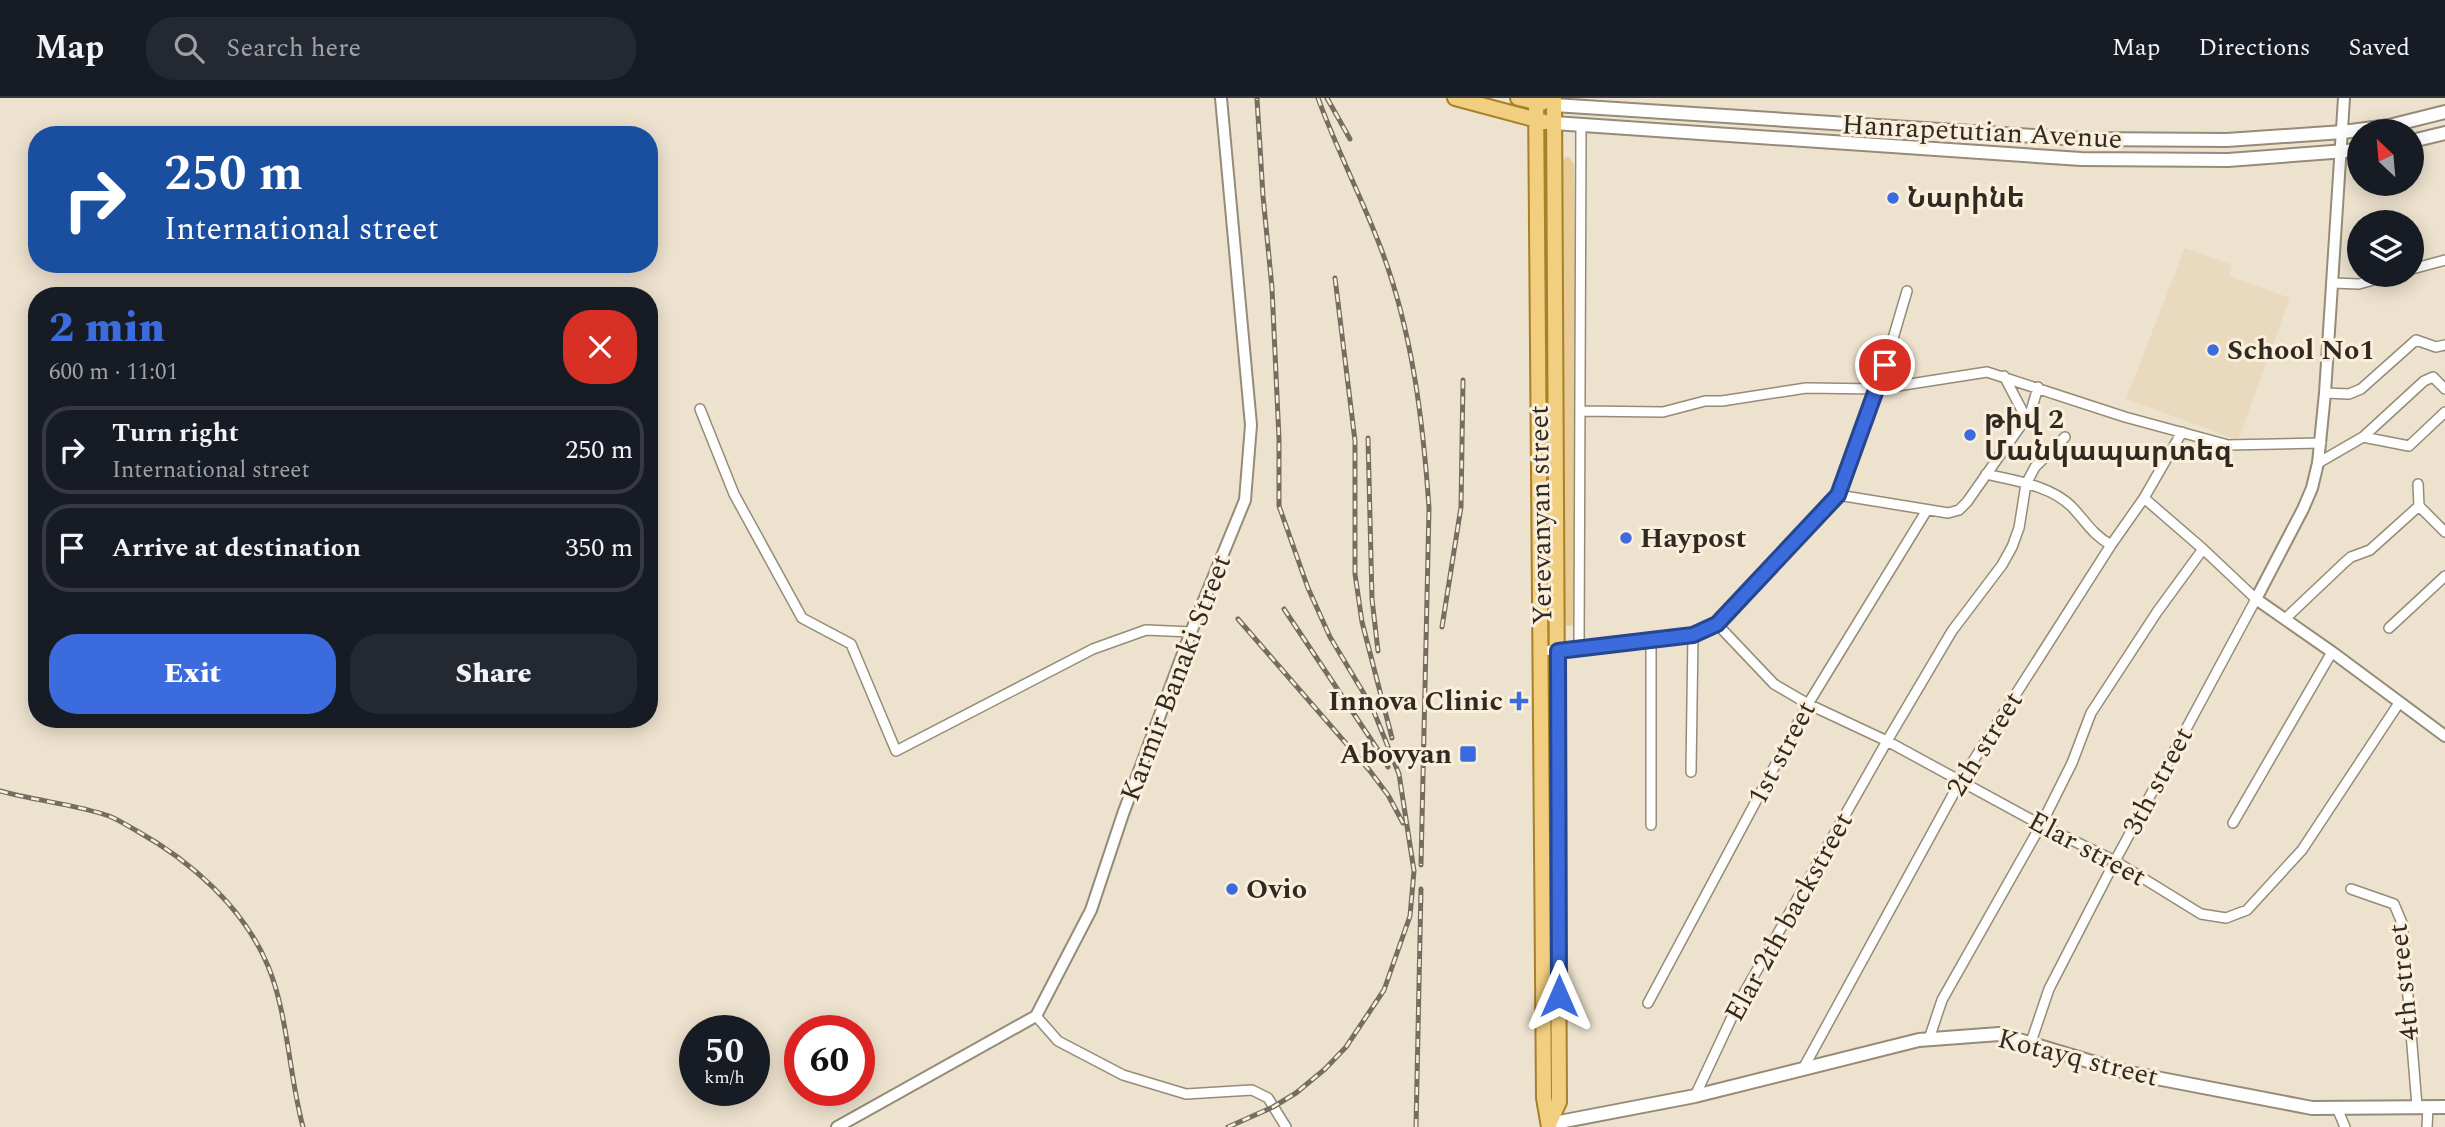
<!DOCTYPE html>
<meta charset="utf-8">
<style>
body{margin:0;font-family:Spectral,"Noto Sans Armenian",serif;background:#242831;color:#f1f3f6;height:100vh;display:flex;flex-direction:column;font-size:26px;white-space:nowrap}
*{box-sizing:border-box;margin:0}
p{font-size:23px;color:#9ea1a6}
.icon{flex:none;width:38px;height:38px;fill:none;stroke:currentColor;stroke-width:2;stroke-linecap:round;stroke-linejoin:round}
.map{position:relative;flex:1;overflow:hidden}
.sheet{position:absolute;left:28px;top:189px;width:630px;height:441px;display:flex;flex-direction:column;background:#171b24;border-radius:28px;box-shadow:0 4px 18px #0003}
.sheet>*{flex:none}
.guide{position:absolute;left:28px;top:28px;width:630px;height:147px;border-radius:28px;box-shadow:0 4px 18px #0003;background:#1a4fa0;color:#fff;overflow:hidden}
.needle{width:46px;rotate:334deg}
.tools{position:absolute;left:2347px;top:21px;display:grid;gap:14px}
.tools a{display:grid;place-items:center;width:77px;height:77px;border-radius:50%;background:#171b24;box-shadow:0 4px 18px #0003;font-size:35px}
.speed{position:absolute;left:679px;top:917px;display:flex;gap:14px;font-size:35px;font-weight:700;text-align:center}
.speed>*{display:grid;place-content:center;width:91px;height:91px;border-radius:50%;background:#171b24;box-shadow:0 4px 18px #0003;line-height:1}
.speed small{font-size:18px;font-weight:400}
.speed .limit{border:10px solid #d22;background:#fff;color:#111}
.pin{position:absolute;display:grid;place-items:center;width:60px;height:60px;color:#fff;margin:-30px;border:4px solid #fff;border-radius:50%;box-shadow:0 2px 7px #0007}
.me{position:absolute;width:77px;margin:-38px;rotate:0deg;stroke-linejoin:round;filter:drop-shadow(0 0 5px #0008)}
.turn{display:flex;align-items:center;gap:24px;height:147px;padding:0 21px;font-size:32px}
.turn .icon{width:91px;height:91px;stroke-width:2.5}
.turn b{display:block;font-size:49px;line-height:60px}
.round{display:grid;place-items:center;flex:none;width:74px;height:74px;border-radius:28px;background:#242831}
.summary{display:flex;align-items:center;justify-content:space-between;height:119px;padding:0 21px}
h1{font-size:42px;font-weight:800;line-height:52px;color:#3b6bdc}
.action{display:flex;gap:14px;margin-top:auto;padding:14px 21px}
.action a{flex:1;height:80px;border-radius:28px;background:#3b6bdc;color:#fff;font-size:28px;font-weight:800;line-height:80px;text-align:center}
.action a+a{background:#242831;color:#f1f3f6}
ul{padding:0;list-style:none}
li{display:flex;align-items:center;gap:21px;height:88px;margin:0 14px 10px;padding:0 7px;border:4px solid #363941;border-radius:28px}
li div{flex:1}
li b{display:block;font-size:26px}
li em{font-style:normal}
header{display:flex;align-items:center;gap:42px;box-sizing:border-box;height:98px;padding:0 35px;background:#171b24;border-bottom:2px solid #363941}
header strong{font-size:33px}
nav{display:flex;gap:38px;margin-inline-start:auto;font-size:24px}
.search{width:490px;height:63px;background:#242831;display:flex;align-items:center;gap:18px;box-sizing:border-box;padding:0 24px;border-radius:28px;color:#9ea1a6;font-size:26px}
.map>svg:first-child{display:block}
.built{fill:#e9d9be}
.green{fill:#e8cb95}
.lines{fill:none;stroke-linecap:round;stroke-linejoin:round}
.minor-casing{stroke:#958b78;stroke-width:12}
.tertiary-casing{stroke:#958b78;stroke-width:14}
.secondary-casing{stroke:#958b78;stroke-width:16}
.primary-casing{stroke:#a78028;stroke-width:18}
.minor{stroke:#fff;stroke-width:9}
.tertiary{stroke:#fff;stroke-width:10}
.secondary{stroke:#fff;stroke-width:12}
.primary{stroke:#f1ce80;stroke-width:14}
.rail-casing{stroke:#746e61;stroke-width:5}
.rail{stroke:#fbefdb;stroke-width:2.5;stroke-dasharray:8;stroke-linecap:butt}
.route-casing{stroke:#26468f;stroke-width:18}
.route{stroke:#3b6bdc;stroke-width:12}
.poi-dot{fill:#3b6bdc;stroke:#fbefdb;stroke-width:2.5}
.labels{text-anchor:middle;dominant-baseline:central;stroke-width:6;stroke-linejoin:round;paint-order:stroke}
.street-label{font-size:28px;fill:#2f2b23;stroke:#fbefdb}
.poi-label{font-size:28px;font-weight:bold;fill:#2f2b23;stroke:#fbefdb;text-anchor:start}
</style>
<header>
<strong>Map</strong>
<div class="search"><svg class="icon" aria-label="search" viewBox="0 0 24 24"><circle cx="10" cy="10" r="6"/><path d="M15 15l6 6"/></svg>Search here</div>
<nav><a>Map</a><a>Directions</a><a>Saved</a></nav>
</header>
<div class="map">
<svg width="2445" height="1029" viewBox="0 0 2445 1029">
<rect width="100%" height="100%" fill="#ede2ce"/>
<path class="built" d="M2185,150l47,17 -3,11 61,22 -52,142 -112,-41z"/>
<path class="green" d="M1567,59l3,1 4,7 4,452 -1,6 -7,3 -4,-1 -2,-5 -3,-455 1,-4z"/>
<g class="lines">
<g class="minor-casing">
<path id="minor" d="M2412,171l33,-9
M2333,185l26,1 32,-9
M2004,278l22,42
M2325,295l24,1 12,-5 55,-49 20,7 9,-2
M700,311l34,85 68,124 49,26 45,107 197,-102 53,-19 45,2
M1581,313l82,1 42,-11h17l84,-13 72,1 109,-17 138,45 103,28 93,-2
M2363,339l46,9 36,-34
M2318,365l45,-26 61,-56 9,-4 12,12
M1986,376c29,7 64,11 86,33 15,16 20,27 39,38
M1838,397l110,18 11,-3 8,-8 64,-91 7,-24
M2419,408l26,26
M2285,521l59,-56 7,-6 19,-7 49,-44 -1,-22
M1717,526l57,60 34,20 79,37 154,84 74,36 86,53 25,4 21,-8 55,-60 97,-147
M2389,530l56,-52
M1579,551l2,-522
M1542,553l151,-16 24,-11 121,-129 40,-106 29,-98
M1691,674l2,-137
M2233,725l99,-171
M1651,727v-185
M2351,791l43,15 8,19 15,183
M1648,905l160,-299 119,-194
M1036,918l22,25 65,34 63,19 66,-4 16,8 18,29
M1929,941l13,-39 99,-175 31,-62 19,-50 66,-101 46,-63
M2031,944l18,-53 66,-128 141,-262 -53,-50 -59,-51
M1804,969l157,-287 150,-235 33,-47 38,-66
M1695,998l44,-94 148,-261 65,-110 50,-66 10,-18 7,-19 7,-44 9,-17 30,-30
M2337,1010l8,19
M2427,1029l1,-20"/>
</g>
<g class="tertiary-casing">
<path id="tertiary" d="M2344,0l-19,295 -7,70 -6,25 -9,21 -47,90 76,53 113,84
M837,1029l199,-111 55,-106 32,-96 68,-182 54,-132 6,-75 -30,-327"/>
</g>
<g class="secondary-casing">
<path id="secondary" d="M1554,7l528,34 145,1 116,-8 46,-6 56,-14
M1554,25l527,36 147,1 131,-10
M2412,43l33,-8
M1549,1026l146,-28 224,-56 80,-6 126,38 187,36 133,-1"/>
</g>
<g class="primary-casing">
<path id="primary" d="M1455,0l90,24
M1518,0l24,5
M1536,0l8,1000 5,29
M1549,1026l10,-22 -5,-1004"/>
</g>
<use href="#minor" class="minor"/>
<use href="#tertiary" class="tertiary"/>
<use href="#secondary" class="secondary"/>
<use href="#primary" class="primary"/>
<g class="rail-casing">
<path id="rail" d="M1318,0c18,50 43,98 62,148 32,83 43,174 49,262l-8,357
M1327,0l23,41
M1335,180l20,163v133l7,48 30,116
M1368,340l4,161 6,52
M1284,511l94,141 10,17
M1238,521l132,152 18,24 15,28
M1442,529l19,-120 2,-127
M0,693c36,10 74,13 109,25 10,4 19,10 28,15 54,30 107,77 131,135 20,48 21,110 35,161
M1228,1029l45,-20 23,-14 29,-24 21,-22 38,-57 26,-74 4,-45 -15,-97 -27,-67 -42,-70 -22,-49 -29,-82v-67l-7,-151 -9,-92 -6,-97
M1416,1029l5,-238"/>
</g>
<use href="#rail" class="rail"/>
</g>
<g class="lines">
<g class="route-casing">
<path id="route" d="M1559,898l-1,-345 135,-16 24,-11 121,-129 47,-130"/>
</g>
<use href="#route" class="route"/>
</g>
<g class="poi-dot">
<circle cx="1893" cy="100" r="7"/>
<circle cx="2213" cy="252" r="7"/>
<circle cx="1970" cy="337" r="7"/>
<circle cx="1626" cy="440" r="7"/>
<path d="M1515.5 592.5h7v7h7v7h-7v7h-7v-7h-7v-7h7z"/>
<rect x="1459" y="647" width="18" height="18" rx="3.5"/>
<circle cx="1232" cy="791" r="7"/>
</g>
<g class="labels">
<g class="street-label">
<text transform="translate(1982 34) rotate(3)">Hanrapetutian Avenue</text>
<text transform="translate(1541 417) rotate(-91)">Yerevanyan street</text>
<text transform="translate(1176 580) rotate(-69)">Karmir Banaki Street</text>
<text transform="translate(1985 646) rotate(-58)">2th street</text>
<text transform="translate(1782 655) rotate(-62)">1st street</text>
<text transform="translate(2158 683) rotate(-62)">3th street</text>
<text transform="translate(2087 751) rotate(28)">Elar street</text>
<text transform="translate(1789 819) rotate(-61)">Elar 2th backstreet</text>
<text transform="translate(2404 884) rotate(-96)">4th street</text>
<text transform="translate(2078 960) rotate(14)">Kotayq street</text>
</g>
<g class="poi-label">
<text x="1907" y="100">Նարինե</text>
<text x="2227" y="252">School No1</text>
<text x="1984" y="321">թիվ 2<tspan x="1984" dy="32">Մանկապարտեզ</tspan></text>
<text x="1640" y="440">Haypost</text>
<text x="1503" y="603" text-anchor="end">Innova Clinic</text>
<text x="1452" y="656" text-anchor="end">Abovyan</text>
<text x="1246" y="791">Ovio</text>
</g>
</g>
</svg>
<div class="tools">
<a><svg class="needle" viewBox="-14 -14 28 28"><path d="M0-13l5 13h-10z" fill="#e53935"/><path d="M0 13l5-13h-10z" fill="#9ea1a6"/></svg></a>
<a><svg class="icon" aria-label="layers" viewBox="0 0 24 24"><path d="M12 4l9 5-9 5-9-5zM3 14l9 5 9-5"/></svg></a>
</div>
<div class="speed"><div>50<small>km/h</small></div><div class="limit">60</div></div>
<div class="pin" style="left:1885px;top:267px;background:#d93025"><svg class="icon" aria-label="arrive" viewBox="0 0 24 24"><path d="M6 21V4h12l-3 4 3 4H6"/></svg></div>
<svg class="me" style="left:1559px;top:898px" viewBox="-20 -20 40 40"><path d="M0-17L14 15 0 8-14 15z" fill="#3b6bdc" stroke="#fff" stroke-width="4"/></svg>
<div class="guide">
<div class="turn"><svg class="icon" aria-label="right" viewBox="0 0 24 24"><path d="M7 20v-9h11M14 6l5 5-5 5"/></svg><div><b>250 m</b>International street</div></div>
</div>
<section class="sheet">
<div class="summary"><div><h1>2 min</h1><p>600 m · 11:01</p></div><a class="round" style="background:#d93025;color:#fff"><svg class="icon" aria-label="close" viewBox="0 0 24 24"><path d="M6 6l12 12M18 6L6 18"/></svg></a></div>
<ul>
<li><svg class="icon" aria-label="right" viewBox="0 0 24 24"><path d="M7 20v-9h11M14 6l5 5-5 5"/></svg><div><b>Turn right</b><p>International street</p></div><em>250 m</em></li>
<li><svg class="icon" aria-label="arrive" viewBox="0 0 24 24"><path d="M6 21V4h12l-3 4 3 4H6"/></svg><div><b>Arrive at destination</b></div><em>350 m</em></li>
</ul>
<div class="action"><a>Exit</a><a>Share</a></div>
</section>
</div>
